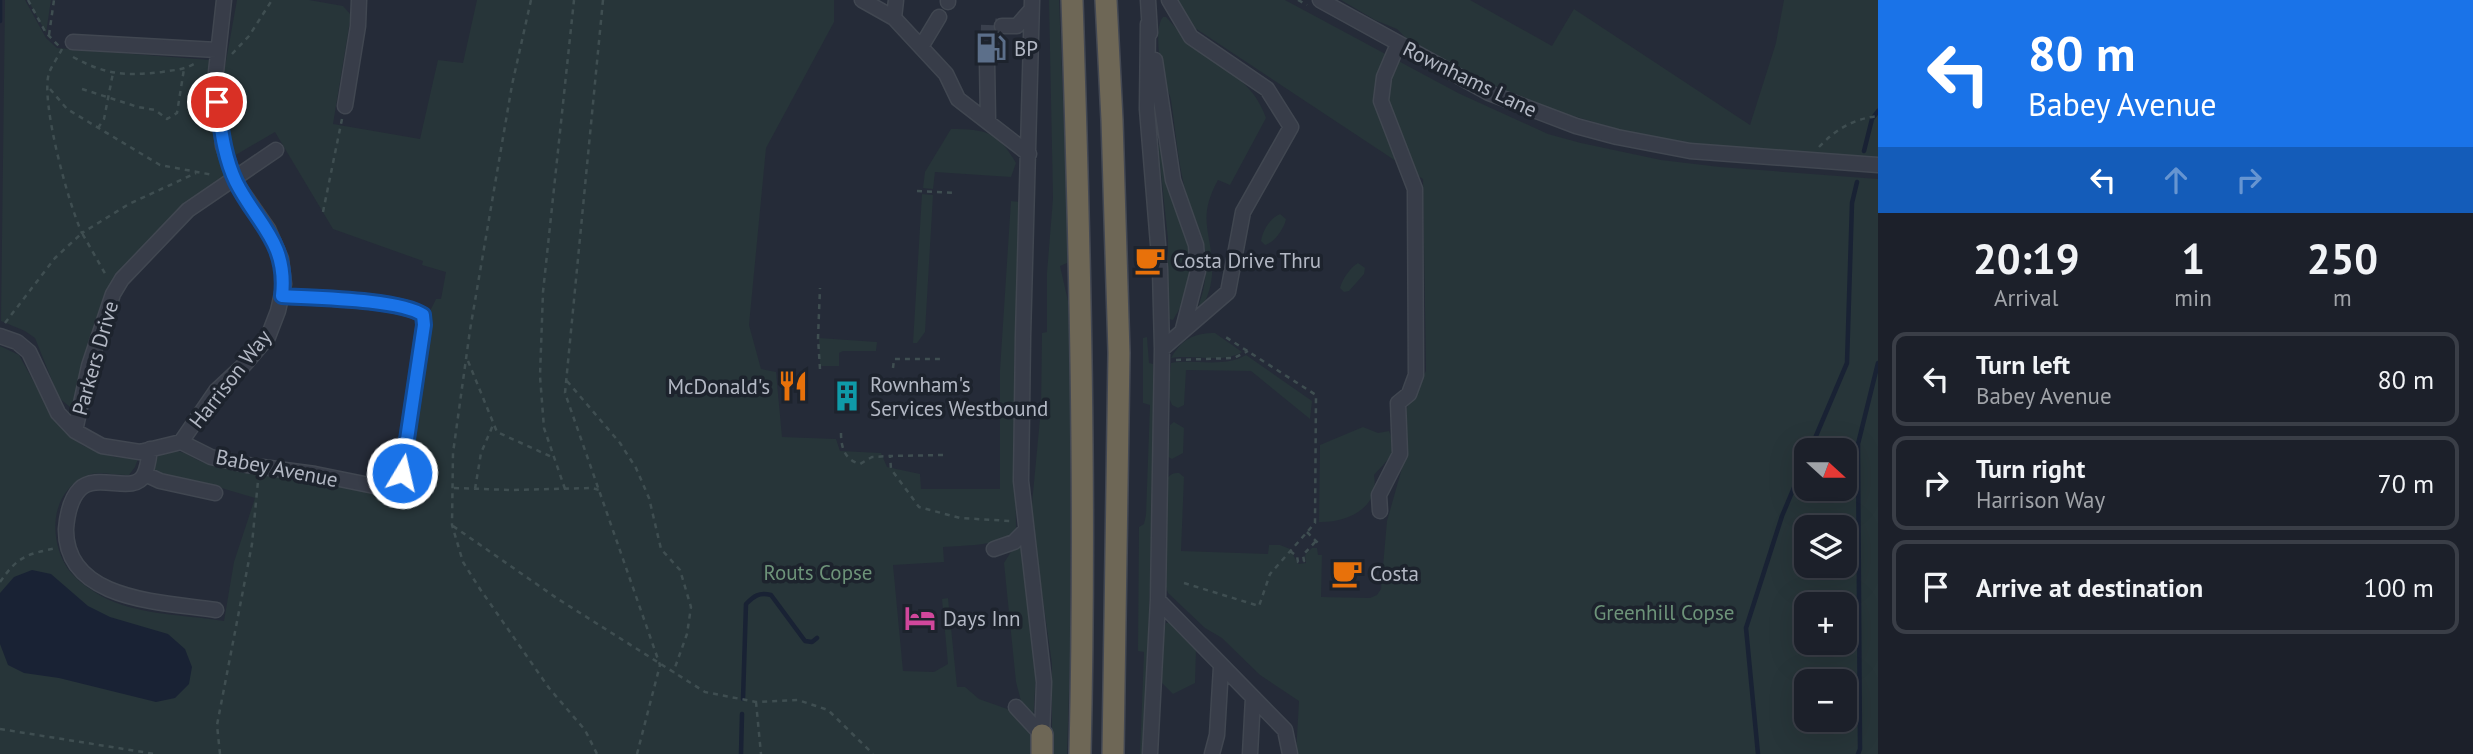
<!DOCTYPE html>
<meta charset="utf-8">
<style>
body{margin:0;font-family:"PT Sans",sans-serif;background:#252832;color:#f1f3f6;height:100vh;display:flex;flex-direction:column;font-size:26px;white-space:nowrap}
*{box-sizing:border-box;margin:0}
p{font-size:23px;color:#a0a3a8}
.icon{flex:none;width:38px;height:38px;fill:none;stroke:currentColor;stroke-width:2;stroke-linecap:round;stroke-linejoin:round}
.map{position:relative;flex:1;overflow:hidden}
.sheet{display:flex;flex-direction:column;background:#1c202a;width:595px}
.sheet>*{flex:none}
.top-card{background:#1a73e8;color:#fff;overflow:hidden}
.needle{width:46px;rotate:111deg}
.controls{position:absolute;left:1794px;top:438px;display:grid;gap:14px}
.controls a{display:grid;place-items:center;width:63px;height:63px;border-radius:14px;background:#1c202a;box-shadow:0 7px 28px #0002,0 0 0 2px #3a3e47;font-size:35px}
.pin{position:absolute;display:grid;place-items:center;width:60px;height:60px;color:#fff;margin:-30px;border:4px solid #fff;border-radius:50%;box-shadow:0 2px 7px #0007}
.me{position:absolute;width:77px;margin:-38px;rotate:9deg;stroke-linejoin:round;filter:drop-shadow(0 0 5px #0008)}
.turn{display:flex;align-items:center;gap:24px;height:147px;padding:0 35px;font-size:32px}
.turn .icon{width:91px;height:91px;stroke-width:2.5}
.turn b{display:block;font-size:49px;line-height:60px}
.lanes{display:flex;align-items:center;height:66px;padding:0 35px;background:#0003;justify-content:center;gap:35px;direction:ltr}
.lanes .off{opacity:.35}
.eta{display:flex;justify-content:space-evenly;align-items:center;height:119px;text-align:center}
.eta b{font-size:42px;font-weight:800;line-height:49px}
ul{padding:0;list-style:none}
li{display:flex;align-items:center;gap:21px;height:94px;margin:0 14px 10px;padding:0 21px;border:4px solid #3a3e47;border-radius:14px}
li div{flex:1}
li b{display:block;font-size:26px}
li em{font-style:normal}
main{display:flex;flex:1;min-height:0}
.map>svg:first-child{display:block}
.green{fill:#273539;fill-rule:evenodd}
.water{fill:#192234}
.lines{fill:none;stroke-linecap:round;stroke-linejoin:round}
.stream{stroke:#192234;stroke-width:4.5}
.minor-tunnel{stroke:#3a404d;stroke-width:14;stroke-dasharray:14 7;stroke-linecap:butt}
.minor-casing{stroke:#414751;stroke-width:17}
.highway-casing{stroke:#434853;stroke-width:24}
.path{stroke:#3f4e51;stroke-width:2.5;stroke-dasharray:5 5;stroke-linecap:butt}
.minor{stroke:#383d49;stroke-width:14}
.highway{stroke:#6e6756;stroke-width:21}
.route-casing{stroke:#114b97;stroke-width:18}
.route{stroke:#1a73e8;stroke-width:12}
.labels{text-anchor:middle;dominant-baseline:central;stroke-width:7;stroke-linejoin:round;paint-order:stroke}
.poi-label{font-size:21px;fill:#b3b8c4;stroke:#1d232d;text-anchor:start}
.street-label{font-size:21px;fill:#b3b8c4;stroke:#1d232d}
.park-label{font-size:21px;fill:#6d9379;stroke:#1d232d}
</style>
<main>
<div class="map">
<svg width="1878" height="754" viewBox="0 0 1878 754">
<rect width="100%" height="100%" fill="#252b38"/>
<path class="green" d="M5,0h20l21,38 11,10 153,12 10,100 7,14 -44,31 -65,70 -43,136 -16,-13 -24,-60 -10,-7 -24,-10z
M28,0h23l-5,33 -16,-29z
M237,0h72l34,6 8,9 -18,109 87,15 18,-79 25,3 14,-63h357v22l-68,126 -17,177 12,44 15,3 6,65 54,2 4,12 41,2 6,14 33,7 1,15h79v-119l11,-169 10,1 -7,160 2,167c-12,18 -53,16 -73,18l1,15 -51,3 10,106 31,1 14,-8 -6,-65 6,-1 9,89h8l14,12 34,12 8,-10 -5,-19 -12,-119 8,-13 7,-3 3,3 14,124 -5,80h-1031v-408l19,9 33,60 18,22 14,9 30,11 24,2 -3,8 -6,8c-14,1 -30,-5 -43,1 -36,16 -38,63 -18,93 9,12 25,23 39,30 34,16 79,16 117,22l10,-59 21,-64 -37,-11 -57,-12 -7,-4c-1,-12 5,-19 18,-20 12,-1 20,7 30,11 6,2 14,3 21,4 53,11 107,17 161,26l24,-18 23,-155 -2,-6 7,-14h5l5,-27 -24,-7 1,-4 -90,-32 -58,-97 -41,24 -9,-39 -1,-45z
M1049,0h10l9,228 -1,35 -7,3 8,35 2,51v309l-3,93h-15v-90l-21,-150 10,-106 1,-75 5,-1v-59l6,-75z
M1178,0h107l173,93 90,41 33,9 80,17 59,7 158,12v575h-582l3,-53 -39,-26 -38,-37 -17,-10 -37,-35 -2,-6 1,-108c3,-5 6,-6 12,-6l5,4 -3,74 87,3 1,-9h11l10,4 8,15 8,-1 -1,-8 7,-7h5l1,7h4l-1,42 49,1 7,-3 4,-6 6,-68 15,-53 4,-57 4,-13 16,-27 -3,-192 -234,-155zM1806,450h38v38h-38zM1806,527h38v38h-38zM1806,604h38v38h-38zM1806,681h38v38h-38z
M1341,0h129l82,46 22,-37 176,116 26,-82 8,-43h94v159l-171,-12 -59,-9 -112,-33 -109,-51 -11,-6 -19,-19 -22,-9z
M1163,17h3c9,9 17,21 27,29 29,24 59,32 73,72l-36,67 -12,-5c-23,42 -4,53 -6,95 -1,15 -7,28 -14,41l-2,-3c8,-21 12,-40 9,-62 -3,-19 -11,-34 -17,-51 -10,-33 -12,-67 -17,-100 -1,-6 -4,-10 -6,-15 -4,-15 -12,-56 -2,-68z
M951,129c35,0 47,3 65,34l-5,14 -76,-5 -2,17 -10,-1 2,-16z
M1158,145h3l6,41 20,53 5,24 -8,38 -11,19 -4,-1 -2,-10 1,-70z
M922,194l11,1 -8,137 -8,11h-4z
M1280,214l6,5c-2,10 -12,24 -21,26l-4,-4c2,-11 8,-22 19,-27z
M1358,263l7,5 -1,6 -15,17 -5,1 -4,-4c3,-10 10,-20 18,-25z
M1215,333l27,19c-19,12 -48,2 -71,6 11,-19 23,-25 44,-25z
M1147,337l2,26 4,1 1,111 -10,279h-4l4,-102 -6,-1 1,-124 5,-3 2,-9 4,-110 -7,-2v-65z
M819,338l58,4 -1,9h-33l-4,2v13h-19z
M1246,355l66,46 -2,18 -59,-48 -65,-1 -2,35 -6,3 -6,-3 -4,-10 3,-32c24,-4 54,5 75,-8z
M1174,422l10,6 -1,25 -11,6 -4,-2 2,-32z
M1363,427l15,6 11,-2c10,22 -1,28 -15,44 6,33 -27,48 -55,47l1,-77z
M1166,623h8l22,26 -1,34 -22,11 -11,-11 -1,-44z"/>
<path class="water" d="M32,570l19,4 37,32 22,11 58,17 17,15 7,18 -3,17 -14,14 -19,4 -97,-24 -35,-5 -16,-8 -8,-21v-51l14,-16z"/>
<g class="lines">
<path class="stream" d="M0,21v-21
M1864,151l8,-32 6,-8
M1810,450l37,-87 5,-160 5,-21
M743,699l3,-95c8,-8 13,-12 25,-9l34,46 7,1 5,-4
M741,754l1,-40
M1758,754l-12,-126 36,-112 24,-57
M1858,754l2,-5 -2,-305 20,-81"/>
<path class="minor-tunnel" d="M987,60l1,-35 14,1"/>
<g class="minor-casing">
<path id="minor" d="M862,0l32,18
M896,0l-2,18 52,56 12,25 71,55
M1032,0l-9,337 -2,144 23,201 -2,53
M1148,0l2,33
M1320,0l169,93 87,33 41,11 73,14 188,14
M948,2v-2
M1148,24l-1,85 13,160 2,80 -4,251 -8,154
M1002,26h15l14,-16
M73,42l144,8
M921,47l18,-30
M987,60l1,62
M1155,60l18,120 23,65 2,26 -15,58
M345,106l13,-80 1,-26
M0,336l17,6 12,10 29,61 17,18 27,15 38,6 41,-10 35,-51 29,-27 23,-27 10,-26 6,-27 -3,-25 -13,-30 -32,-46 -13,-37 -7,-74 8,-72
M1162,349l66,-57 15,-80 48,-85 -24,-38 -76,-52 -22,-37
M75,431l14,-65 24,-72 9,-15 66,-69 88,-60
M181,442l30,15 36,8 68,9 69,14 11,-4 7,-11 22,-148 -1,-10c-24,-16 -109,-17 -141,-19
M150,449c-1,8 -2,19 -6,26 -10,20 -47,-3 -64,14 -10,10 -13,28 -14,40 -1,73 99,73 150,81
M145,474l15,7 55,12
M1380,511l-1,-16 21,-41 -2,-51 11,-9 7,-19 -1,-186 -34,-88 3,-24 14,-33
M994,549l20,-7 12,-12
M1158,600l127,130 5,24
M1016,707l26,28
M1212,754l5,-19 4,-68
M1250,754l3,-56"/>
</g>
<g class="highway-casing">
<path id="highway" d="M1072,0c8,251 14,503 8,754
M1106,0l6,120 7,233 -6,401
M1042,754v-19"/>
</g>
<path class="path" d="M28,0l18,33 13,13
M531,0l-19,85 -42,245 -17,123 -1,72 11,37 17,27 69,99 36,42 12,24
M603,0l-38,393 95,272 -23,89
M1298,0l9,5
M49,35l5,-35
M62,49c-4,8 -10,16 -13,24 -9,28 20,133 33,160l47,-29 67,-31
M232,54l17,-18 23,-36
M73,57c33,18 52,19 89,15 12,-2 21,-2 32,-8
M50,89l17,20 93,56 53,10
M82,89l56,18 17,3 12,9 10,-6 7,-44
M98,128l6,-9 9,-46
M1819,147c17,-18 34,-28 59,-31
M917,191l40,2
M323,212l19,-93
M5,323l50,-65 27,-25 25,44
M1176,360l58,-2 14,-7
M468,361l29,71 57,26
M893,368l1,-9h51
M820,369l-2,-31 2,-50
M567,381l53,62 16,25 13,30 12,51 19,21 11,37 -4,27 -14,39
M841,433c0,15 4,27 19,31l12,-7 18,-1
M943,455l-53,1 1,13 28,38 41,11 50,3
M454,488l58,2 80,-2 7,2
M475,489l6,-36 12,-28
M565,489l-21,-61 -4,-52 3,-84 31,-292
M453,526l105,73 147,93 51,10 42,-2 30,10 45,44
M1307,532l12,12
M1290,551l7,5 1,6 6,-1 -1,-6 13,-14
M0,582c18,-26 27,-28 57,-34
M1184,583l75,23 11,-32 45,-51 1,-128 -92,-59
M756,702l5,52
M0,729l155,25
M220,754l-3,-29 35,-181 6,-63"/>
<use href="#minor" class="minor"/>
<use href="#highway" class="highway"/>
</g>
<g class="lines">
<g class="route-casing">
<path id="route" d="M217,102c4,27 7,55 19,80 21,42 52,60 46,114 32,2 118,3 141,19l1,10 -22,148"/>
</g>
<use href="#route" class="route"/>
</g>
<defs>
<g id="fuel-bare" transform="scale(2.415)"><path d="M-5.5-6h7V0h2V4h1.3V-2.5L3-4.5l.8-.8L6-3V5H2.5V1h-1V6h-7ZM-4.2-4.7v3.2H.2V-4.7Z" fill="#5c6f8a" stroke="#1d232d" stroke-width="2.5" paint-order="stroke"/></g>
<g id="cafe-bare" transform="scale(2.415)"><path d="M-5.5-4.5H6V0H3Q3 3.5 0 3.5H-2.5Q-5.5 3.5-5.5 0ZM3-3.2v2h1.7v-2ZM-6 4.5H4V6H-6Z" fill="#e8710a" stroke="#1d232d" stroke-width="2.5" paint-order="stroke"/></g>
<g id="restaurant-bare" transform="scale(2.415)"><path d="M-5-6h1v4h1v-4h1v4h1v-4h1v5L-1.5 .5V6h-2V.5L-5-1ZM5-6V6H3V1.5H1.5Q1.5-4 5-6Z" fill="#e8710a" stroke="#1d232d" stroke-width="2.5" paint-order="stroke"/></g>
<g id="building-bare" transform="scale(2.415)"><path d="M-4-6H4V6H1V3H-1V6H-4ZM-2.5-4.3h1.7v1.8h-1.7ZM.8-4.3h1.7v1.8H.8ZM-2.5-1h1.7V.8h-1.7ZM.8-1h1.7V.8H.8Z" fill="#0f9aa8" stroke="#1d232d" stroke-width="2.5" paint-order="stroke"/></g>
<g id="hotel-bare" transform="scale(2.415)"><path d="M-6-4.5h1.5V1H6V5H4.5V3h-9V5H-6ZM-4 0a1.8 1.8 0 1 1 3.6 0ZM.5 0V-2.5h3Q6-2.5 6 0Z" fill="#d1479c" stroke="#1d232d" stroke-width="2.5" paint-order="stroke"/></g>
</defs>
<g fill-rule="evenodd">
<use href="#fuel-bare" x="991" y="48"/>
<use href="#cafe-bare" x="1150" y="260"/>
<use href="#restaurant-bare" x="793" y="386"/>
<use href="#building-bare" x="847" y="396"/>
<use href="#cafe-bare" x="1347" y="573"/>
<use href="#hotel-bare" x="920" y="618"/>
</g>
<g class="labels">
<g class="poi-label">
<text x="1014" y="48">BP</text>
<text x="1173" y="260">Costa Drive Thru</text>
<text x="870" y="384">Rownham's<tspan x="870" dy="24">Services Westbound</tspan></text>
<text x="770" y="386" text-anchor="end">McDonald's</text>
<text x="1370" y="573">Costa</text>
<text x="943" y="618">Days Inn</text>
</g>
<g class="street-label">
<text transform="translate(1470 79) rotate(26)">Rownhams Lane</text>
<text transform="translate(95 358) rotate(-74)">Parkers Drive</text>
<text transform="translate(230 379) rotate(-52)">Harrison Way</text>
<text transform="translate(277 468) rotate(11)">Babey Avenue</text>
</g>
<g class="park-label">
<text x="818" y="572">Routs Copse</text>
<text x="1664" y="612">Greenhill Copse</text>
</g>
</g>
</svg>
<div class="controls">
<a><svg class="needle" viewBox="-14 -14 28 28"><path d="M0-13l5 13h-10z" fill="#e53935"/><path d="M0 13l5-13h-10z" fill="#a0a3a8"/></svg></a>
<a><svg class="icon" aria-label="layers" viewBox="0 0 24 24"><path d="M12 4l9 5-9 5-9-5zM3 14l9 5 9-5"/></svg></a>
<a>+</a>
<a>−</a>
</div>
<div class="pin" style="left:217px;top:102px;background:#d93025"><svg class="icon" aria-label="arrive" viewBox="0 0 24 24"><path d="M6 21V4h12l-3 4 3 4H6"/></svg></div>
<svg class="me" style="left:402px;top:473px" viewBox="-20 -20 40 40"><circle r="17" fill="#1a73e8" stroke="#fff" stroke-width="3"/><path d="M0-11L8 9 0 5-8 9z" fill="#fff"/></svg>
</div>
<section class="sheet">
<div class="top-card">
<div class="turn"><svg class="icon" aria-label="left" viewBox="0 0 24 24"><path d="M17 20v-9H6M10 6l-5 5 5 5"/></svg><div><b>80 m</b>Babey Avenue</div></div>
<div class="lanes"><svg class="icon" aria-label="left" viewBox="0 0 24 24"><path d="M17 20v-9H6M10 6l-5 5 5 5"/></svg><svg class="icon off" aria-label="ahead" viewBox="0 0 24 24"><path d="M12 20V5M6 11l6-6 6 6"/></svg><svg class="icon off" aria-label="right" viewBox="0 0 24 24"><path d="M7 20v-9h11M14 6l5 5-5 5"/></svg></div>
</div>
<div class="eta">
<div><b>20:19</b><p>Arrival</p></div>
<div><b>1</b><p>min</p></div>
<div><b>250</b><p>m</p></div>
</div>
<ul>
<li><svg class="icon" aria-label="left" viewBox="0 0 24 24"><path d="M17 20v-9H6M10 6l-5 5 5 5"/></svg><div><b>Turn left</b><p>Babey Avenue</p></div><em>80 m</em></li>
<li><svg class="icon" aria-label="right" viewBox="0 0 24 24"><path d="M7 20v-9h11M14 6l5 5-5 5"/></svg><div><b>Turn right</b><p>Harrison Way</p></div><em>70 m</em></li>
<li><svg class="icon" aria-label="arrive" viewBox="0 0 24 24"><path d="M6 21V4h12l-3 4 3 4H6"/></svg><div><b>Arrive at destination</b></div><em>100 m</em></li>
</ul>
</section>
</main>
